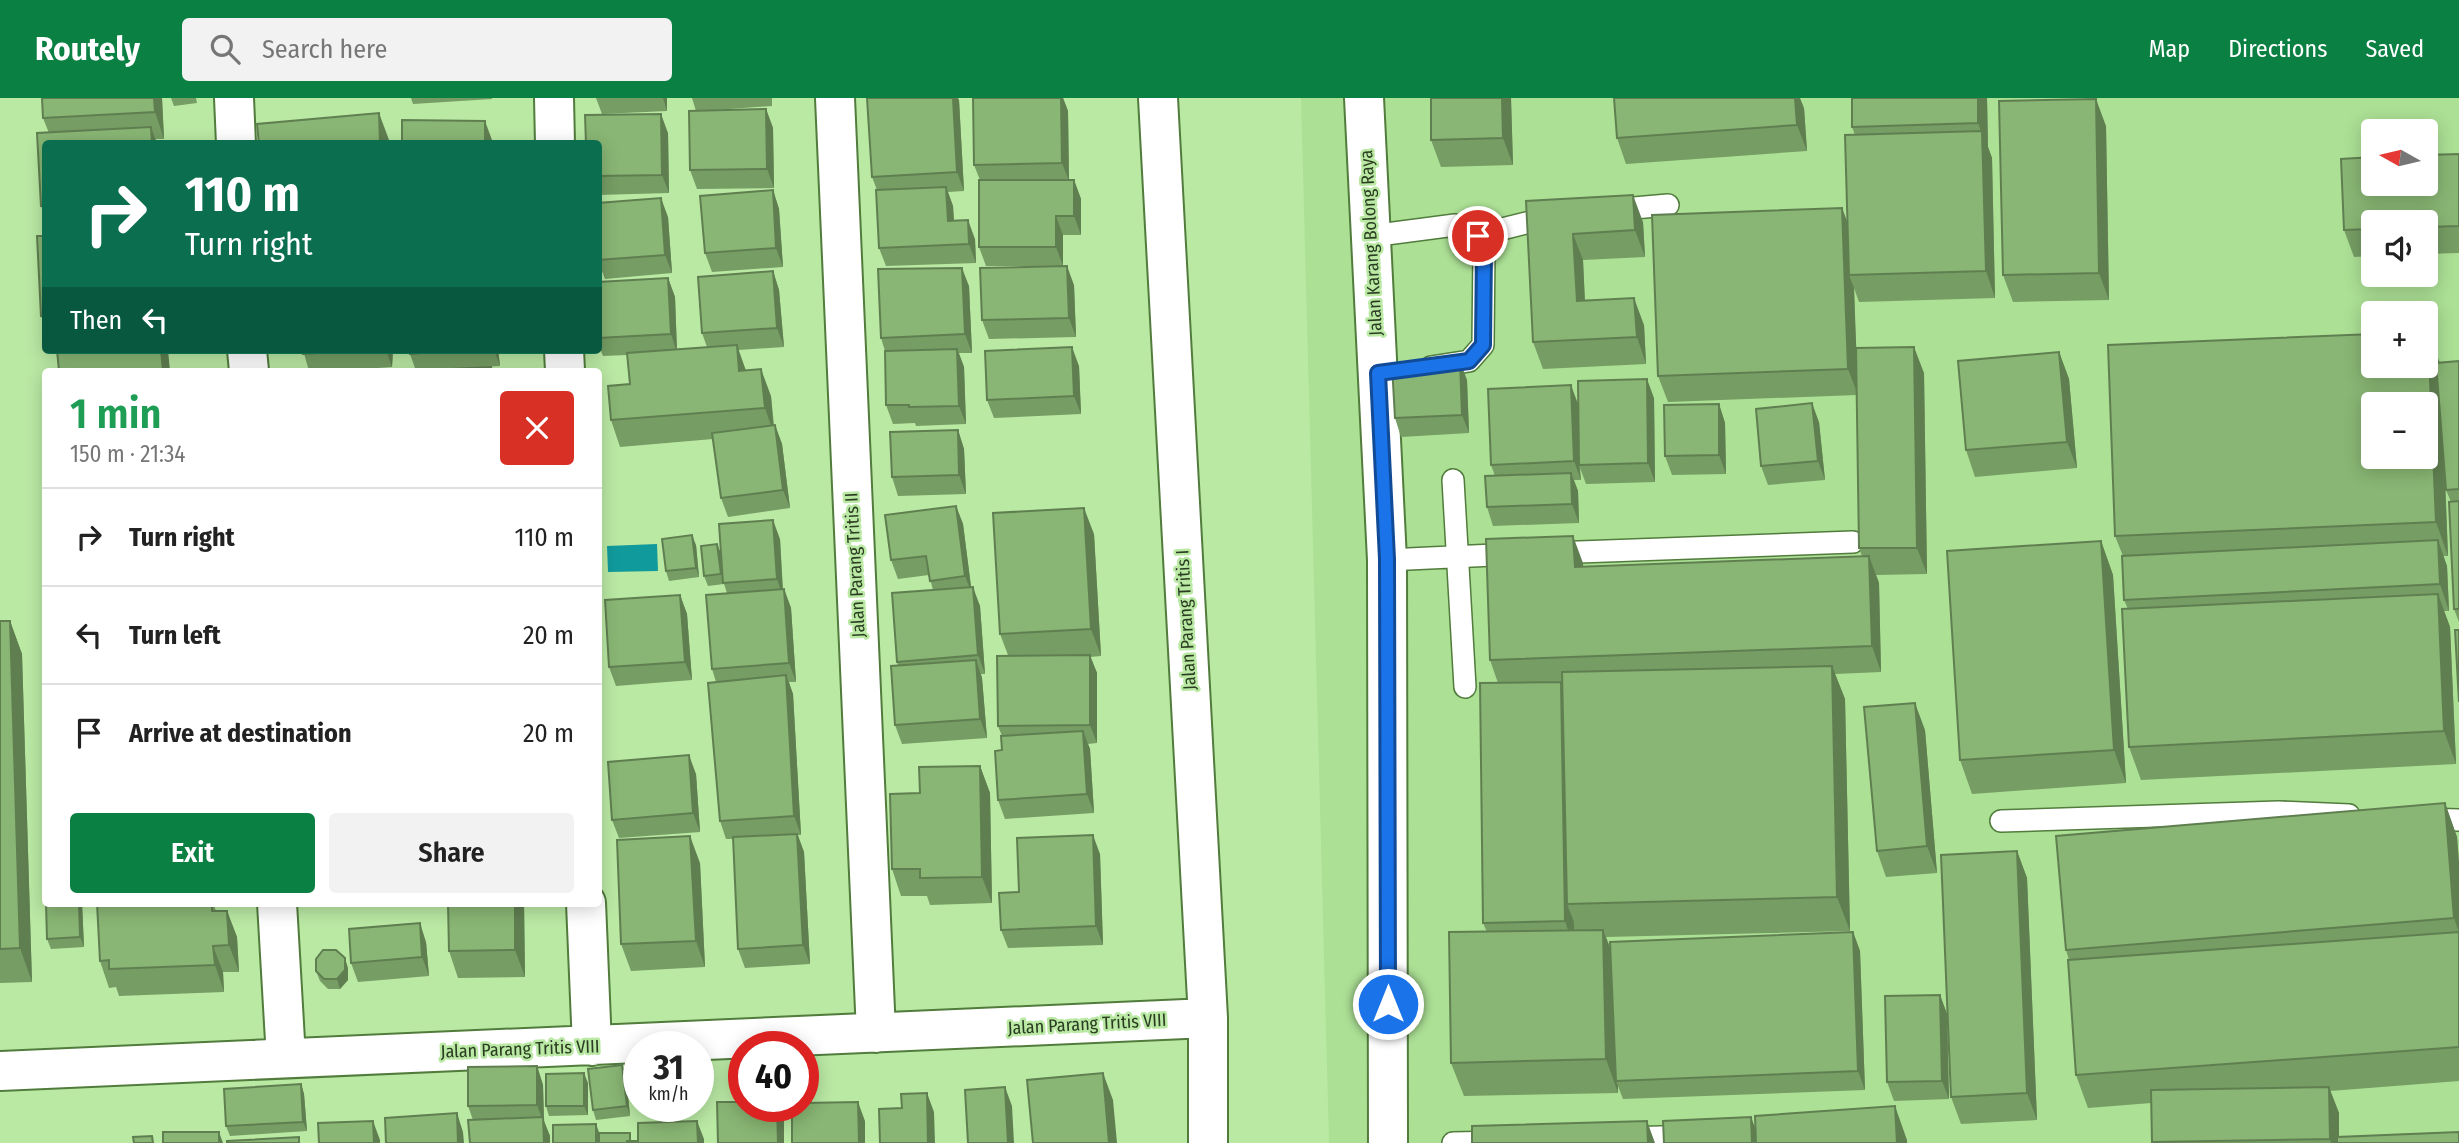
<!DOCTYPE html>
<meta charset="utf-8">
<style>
body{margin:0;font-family:"Fira Sans Condensed",sans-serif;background:#f2f2f2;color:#222;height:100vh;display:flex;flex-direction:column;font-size:26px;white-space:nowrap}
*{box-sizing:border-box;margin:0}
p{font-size:23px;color:#767676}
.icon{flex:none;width:38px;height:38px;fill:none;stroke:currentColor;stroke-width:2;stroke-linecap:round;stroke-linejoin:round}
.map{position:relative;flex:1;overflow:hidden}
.details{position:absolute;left:42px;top:270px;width:560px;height:539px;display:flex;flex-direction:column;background:#fff;border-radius:7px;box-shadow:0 4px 18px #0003}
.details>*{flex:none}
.hud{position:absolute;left:42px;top:42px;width:560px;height:214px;border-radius:7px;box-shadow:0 4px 18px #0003;background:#0b6e4f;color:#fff;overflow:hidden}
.needle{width:46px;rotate:278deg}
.buttons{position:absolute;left:2361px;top:21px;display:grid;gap:14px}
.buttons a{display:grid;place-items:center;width:77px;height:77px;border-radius:7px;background:#fff;box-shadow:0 4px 18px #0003;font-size:35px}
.speed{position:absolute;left:623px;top:933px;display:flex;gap:14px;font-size:35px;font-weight:700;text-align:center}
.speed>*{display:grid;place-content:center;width:91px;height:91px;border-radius:50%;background:#fff;box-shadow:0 4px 18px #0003;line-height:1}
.speed small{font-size:18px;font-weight:400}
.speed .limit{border:10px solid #d22;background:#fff;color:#111}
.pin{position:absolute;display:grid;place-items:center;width:60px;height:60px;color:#fff;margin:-30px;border:4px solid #fff;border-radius:50%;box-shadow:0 2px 7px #0007}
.me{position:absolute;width:77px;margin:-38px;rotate:0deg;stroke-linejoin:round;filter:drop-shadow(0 0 5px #0008)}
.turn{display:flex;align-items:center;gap:24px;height:147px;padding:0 28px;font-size:32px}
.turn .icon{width:91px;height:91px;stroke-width:2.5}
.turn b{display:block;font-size:49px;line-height:60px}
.then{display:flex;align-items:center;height:66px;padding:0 28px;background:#0003;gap:14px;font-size:26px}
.round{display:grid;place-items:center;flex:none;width:74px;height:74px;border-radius:7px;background:#f2f2f2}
.summary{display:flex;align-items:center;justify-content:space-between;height:119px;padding:0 28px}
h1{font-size:42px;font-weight:600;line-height:52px;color:#1e9e55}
.button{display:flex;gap:14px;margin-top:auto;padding:14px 28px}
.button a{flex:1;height:80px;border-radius:7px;background:#0b8043;color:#fff;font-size:28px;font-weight:600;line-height:80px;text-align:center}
.button a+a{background:#f2f2f2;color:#222}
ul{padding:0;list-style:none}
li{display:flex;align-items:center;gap:21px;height:98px;padding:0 28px;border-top:2px solid #e0e0e0}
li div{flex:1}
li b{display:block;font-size:26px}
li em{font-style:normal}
header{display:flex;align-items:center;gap:42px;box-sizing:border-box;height:98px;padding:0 35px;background:#0b8043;color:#fff}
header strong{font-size:33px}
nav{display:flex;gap:38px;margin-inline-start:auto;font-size:24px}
.search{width:490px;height:63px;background:#f2f2f2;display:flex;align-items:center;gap:18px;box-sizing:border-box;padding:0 24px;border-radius:7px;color:#767676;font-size:26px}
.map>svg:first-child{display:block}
.built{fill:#ace095;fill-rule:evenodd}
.water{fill:#119a9c}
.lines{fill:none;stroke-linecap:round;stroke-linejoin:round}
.service-casing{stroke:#517c3c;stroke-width:24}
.minor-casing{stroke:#517c3c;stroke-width:42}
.tertiary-casing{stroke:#517c3c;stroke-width:42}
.service{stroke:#fff;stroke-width:21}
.minor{stroke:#fff;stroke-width:38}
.tertiary{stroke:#fff;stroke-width:38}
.wall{fill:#769d64}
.shaded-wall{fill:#607f51}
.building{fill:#89b674;stroke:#607f51;stroke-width:2;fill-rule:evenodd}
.route-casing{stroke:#114b97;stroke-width:18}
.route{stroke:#1a73e8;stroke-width:12}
.labels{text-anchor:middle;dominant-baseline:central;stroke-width:5;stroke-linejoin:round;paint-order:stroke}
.street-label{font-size:18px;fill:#2a3c21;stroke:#bae9a4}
</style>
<header>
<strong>Routely</strong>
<div class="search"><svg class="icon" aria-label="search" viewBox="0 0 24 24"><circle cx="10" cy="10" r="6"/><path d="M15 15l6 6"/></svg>Search here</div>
<nav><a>Map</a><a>Directions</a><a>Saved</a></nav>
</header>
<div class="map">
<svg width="2459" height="1045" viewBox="0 0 2459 1045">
<rect width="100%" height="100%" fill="#bae9a4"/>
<path class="built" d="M1301,0h1158v1045h-1130zM2373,33h53v53h-53zM2373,124h53v53h-53zM2373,215h53v53h-53zM2373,306h53v53h-53z"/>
<path class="water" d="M657,446l1,27 -50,1 -1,-26z"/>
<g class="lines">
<g class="service-casing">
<path id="service" d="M1611,112l57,-5
M1371,138l84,-11 23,10 76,-19
M1431,269l38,-6 14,-16 1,-95 -6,-15
M1453,382l12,207
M1551,455l302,-11
M1387,462l128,-6
M2423,721l36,1
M2001,723l278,-9 70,3
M1627,1040l66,-2
M1453,1045l47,-1"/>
</g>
<g class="minor-casing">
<path id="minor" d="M234,0l2,46
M554,0l1,46
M835,0l41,935
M1158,0l50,920v125
M247,252l2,21
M564,252l1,21
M277,805l9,155
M586,805l6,143
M0,973l1208,-53"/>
</g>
<g class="tertiary-casing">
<path id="tertiary" d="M1364,0l23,462 1,583"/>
</g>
<use href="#service" class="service"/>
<use href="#minor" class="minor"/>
<use href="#tertiary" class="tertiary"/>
</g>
<path class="wall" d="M42,0h120l2,41h-8l1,5h-111v75l-5,-13 -4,-73h12l-6,-15z
M171,0h25l1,5 -23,3z
M411,0h81v1l-79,5z
M596,0h71v13l-65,3z
M692,0h80v8l-57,4 51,-1 7,19 1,60 -77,1 -7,-19 6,-59z
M1061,0h2l5,13 1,69h5l7,19v36h-18v31h-77l-7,-19 1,-67 -6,-15z
M1431,0h80l2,67 -72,2 -10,-27z
M1987,0l1,49 4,11 3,140 -136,4 -5,-14 2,66 68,19 3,201 -51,1 3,8 2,89 -46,2 10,25 5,232 -244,6 5,13 242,-18 7,19 5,139 -242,9 -5,-13v7l-154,3 -13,-33 36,-131 -4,-9 15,-240 -8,-23 93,-97v4l279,-11 -3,-8 -2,-153 -189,7 -10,-26 190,-153 7,-88 -3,-8z
M959,2l5,91 -16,1 5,14 1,15 21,18 1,24 -90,3 -7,-18 -2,-58 -5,-13z
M1804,10l3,43 -181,13 -9,-26z
M2106,28l3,174 -96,2 -10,-27z
M668,35l1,60 -71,2v-51z
M2459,56v99l-33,1v-32h-53v34l-19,1 -10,-27z
M773,92l6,19 4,58 -71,5 -7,-19z
M1526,103l117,21 2,35 -62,3 2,41 59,24 2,39 -103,5 -10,-27z
M598,105l70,14 4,56 -67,6 -7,-18z
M46,138v93l-5,-13z
M773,173l6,19 5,57 -46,3 8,21 25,25 3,29h1l7,19 8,64 -62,9 -7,-19 -8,-59 -93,8 -9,-27 19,-36 -3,-29 -24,1 -5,-12v-62l70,-4 7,19 2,52 30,-2 -5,-14z
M1074,187l2,52 -87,2 -7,-19z
M969,188l3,67h-13l5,14 2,57 -50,2 -1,-3 -22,1 -7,-19 -1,-54 -4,-13z
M2428,234l12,31 19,-2v261l-5,-13 -3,-107 -5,-12 -1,-19 3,85h-5l4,10 2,45h-5l6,16 6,137 -315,16 -12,-33 -1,-138 -4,-9 -1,-44 -8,-20z
M303,252h90l-1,17 -57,4h-26z
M410,252h88l2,16 -16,1h7l2,4h-82h5l-6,-17z
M2059,254l10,27 8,89 -102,9 -9,-27z
M1079,268l2,48 -87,4 -7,-18z
M1467,282l2,53 -68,4 -6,-19z
M1654,300l1,84 -69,2 -6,-16 1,12h-7l4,11 1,32 -86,3 -6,-19 8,-31 -4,-11 87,-61 1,23z
M1719,306l6,19 1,51 -54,1 -7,-19z
M1819,324l6,58 -57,5 -7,-19z
M958,332l6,19 2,45 -68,2 -6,-19z
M956,408l7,18 8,63 9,19 5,68h-4l1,4 5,60 -85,6 -7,-19 3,-59 -1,-4 36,-72 -4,-15 -31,4 -7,-19z
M1094,436l7,122 -11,1 7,16v70l-9,1 2,5 4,64 -89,6 -7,-19 4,-50v-14l-4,-10 10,-71 -8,-21z
M780,441l3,50h1l7,19 5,74h-7l4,12 8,141h-3l6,17 6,112 -65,4 -7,-19 -5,-110h-7l-6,-18 -4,-139 -4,-13 15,-76 -3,-9 -16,2 -4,-10 17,-23z
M2101,443l12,34 13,208 -154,11 -12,-34z
M696,447l3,32 -30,4 -3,-10z
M680,497l7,19 5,66 -76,6 -7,-19z
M0,523h10l12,33 10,328 -32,1z
M1925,632l12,143 -51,4 -9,-26z
M980,668l10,27 2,110 -62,2 -3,-9h-26l-9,-27 28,-76z
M696,676l4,58 -81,6 -7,-18z
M2445,705l12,34 2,26v218l-129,10 9,22v24l120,6h-307l-1,-40 -63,5 -12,-33 -7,-115 -3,-10z
M2017,753l10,27 10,242 -76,4 -10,-27z
M1100,756l3,91 -95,3 -7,-18 18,-38z
M700,765l5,104 -74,4 -10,-27z
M82,805l2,44 -33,2 -4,-10z
M213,805l3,8h11l10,26 2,35h-16l1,20 -105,4 -3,-9 -7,1 -9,-27z
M448,805h76l1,74 -67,1 -9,-27z
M426,844l3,34 -71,6 -7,-19z
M348,870v12l-8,9h-12l-8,-8 -4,-10z
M1940,897l7,19 2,85 -55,2 -7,-19z
M622,967l4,10 4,41 -34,4 -3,-10z
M537,968l6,19 1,36 6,15v7h-80l3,-23 -5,-14z
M588,985v32l-39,1 -3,-10z
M301,986l3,10 3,37 -77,5 -4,-10z"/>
<path class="shaded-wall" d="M154,0h8l2,41 -9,-27z
M663,0h4v13z
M953,0h5l1,2 5,91 -7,-19z
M1061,0h2l5,13 1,70 -7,-18z
M1502,0h9l2,67 -10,-27z
M1795,0h5l4,10 3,43 -10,-26z
M1978,0h9l1,49 4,11 3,140 -9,-27 -4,-137 -4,-11z
M2096,1l10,27 3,174 -10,-27z
M766,11l7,19 1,60 -7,-19z
M379,15l10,27v4h-9z
M661,16l7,19 1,60 -7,-18z
M485,23l7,19v4h-7z
M151,29l6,17h-5z
M1074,82l7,19v36l-7,-19z
M946,89l7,19 2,34 -7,-19z
M773,92l6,19 4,58 -7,-19z
M1633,97l10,27 2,35 -10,-27z
M661,100l7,19 4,56 -7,-18z
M1842,110l10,26 -3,41 5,13 4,107 -10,-26z
M1056,118l7,19v31l-7,-19z
M968,122l7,19 1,24 -7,-19z
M1573,136l10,26 3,68 -9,-27z
M1067,168l7,19 2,52 -7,-19z
M962,170l7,18 3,67 -7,-19z
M773,173l6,19 5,57 -7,-19z
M668,180l7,19 2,56 -6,-19z
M1634,200l10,27 2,39 -9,-27z
M2428,234l12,33 8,191 -12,-34z
M737,247l9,26h-7z
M1072,249l7,19 2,48 -7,-18z
M1914,249l10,26 3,201 -10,-26z
M957,251l7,18 2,57 -7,-18z
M161,252h7l2,21h-7z
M386,252h7l-1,17z
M494,252h4l2,16z
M2059,254l10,27 8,89 -10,-26z
M1460,263l7,19 2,53 -7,-18z
M761,271l10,27 3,39 -9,-27z
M1647,281l7,19 1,84 -7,-19z
M1571,287l7,19 2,61h-1l2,15 -7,-19z
M1812,305l7,19 6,58 -7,-19z
M1719,306l6,19 1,51 -7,-19z
M775,327l7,19 8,64 -7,-18z
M958,332l6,19 2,45 -7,-19z
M1571,375l7,18 1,32 -7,-19z
M956,408l7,18 9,70 -7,-18z
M1084,410l10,26 7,122 -10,-27z
M773,422l7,19 3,58 -6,-18z
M692,437l4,10 3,32 -3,-9z
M1573,438l10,27 2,31 -10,-27z
M2438,442l9,26 2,45 -9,-27z
M2101,443l12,34 13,208 -12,-33z
M717,446l4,9 4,31 -4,-10z
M1869,458l10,27 2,89 -9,-26z
M973,489l7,19 5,68 -7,-19z
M784,491l7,19 5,74 -7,-19z
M2438,496l12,33 6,137 -12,-33z
M680,497l7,19 5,66 -7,-18z
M10,523l12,33 10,328 -12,-34z
M1090,557l7,18v70l-7,-18z
M976,562l6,18 5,60 -7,-19z
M1832,568l13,33 5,232 -13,-34z
M786,577l7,19 8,141 -7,-19z
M1561,584l9,27 -3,195 7,18v26l-9,-27z
M1915,605l10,27 12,143 -10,-27z
M1083,633l7,18 4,64 -7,-19z
M689,657l7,19 4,58 -7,-19z
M980,668l10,27 2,110 -10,-26z
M2445,705l12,34 2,26v69l-5,-14z
M797,736l7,18 6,112 -7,-19z
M1093,737l7,19 3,91 -7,-19z
M690,738l10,27 5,104 -9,-26z
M2017,753l10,27 10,242 -10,-27z
M79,805h3l2,44 -4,-10z
M515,805h9l1,74 -10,-27z
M227,813l10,26 2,35 -10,-27z
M420,825l6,19 3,34 -7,-19z
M1603,832l13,33v118l2,5v7l-12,-34z
M1853,834l7,19 5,139 -7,-19z
M213,848l10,26 1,20 -9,-27z
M345,860l3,10v12l-8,9 -3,-10z
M1940,897l7,19 2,85 -7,-18z
M622,967l4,10 4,41 -3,-10z
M537,968l6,19 1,36 6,15v7h-6l-1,-22 -6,-16z
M584,975l4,10v32l-4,-9z
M1103,975l10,27 4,43h-8z
M301,986l3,10 3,37 -4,-9z
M1005,989l7,19 2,37h-6z
M2329,989l10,26v30h-8l-1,-4z
M927,995l7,19 1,31h-7z
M858,1004l7,19v22h-6z
M777,1008h2l5,13v24h-6z
M1895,1008l12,34v3h-10z
M457,1015l6,19 1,11h-6z
M1751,1019l10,26h-9z
M373,1023l7,19v3h-6z
M697,1023l7,18v4h-6z
M1647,1023l8,22h-7z
M596,1026l7,19h-7z
M219,1034l4,11h-4z"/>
<path class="building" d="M42,0h112l1,14 -112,6z
M867,0h86l4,74 -85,5z
M973,0h88l1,65 -88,2z
M1431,0h71l1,40 -72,2z
M1614,0h181l2,27 -180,13z
M1852,0h126v25l-126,4z
M2096,1l3,174 -96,2 -4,-174z
M766,11l1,60 -77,1 -1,-59z
M379,15l1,31h-121l-2,-20z
M661,16l1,61 -64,1v-32h-12l-1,-29z
M402,22l83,1v23h-83z
M151,29l1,17h-106v62h-5l-4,-73z
M1982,33l4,140 -137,4 -4,-140z
M2459,56v72l-33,1v-5h-53v7l-29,1 -3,-71 32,-2v27h53v-29z
M979,82h95v36h-18v31h-77z
M946,89l2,34 20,-1 1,24 -90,4 -3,-58z
M773,92l3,58 -71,5 -5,-57z
M1633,97l2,35 -62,4 4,67 57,-3 3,39 -104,5 -7,-141z
M661,100l4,57 -67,5v-57z
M1842,110l6,161 -190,7 -6,-161z
M37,138h9v80h-5z
M1067,168l2,52 -87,2 -2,-52z
M962,170l3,66 -84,4 -3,-69z
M773,173l4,57 -75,5 -4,-56z
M668,180l3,56 -73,4v-56z
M2426,234h2l8,190 -321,14 -7,-191 265,-11v32h53zM2373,306h53v53h-53z
M737,247l2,26 22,-2 4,39 -154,12 -3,-34 22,-2 -3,-31z
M1072,249l2,49 -87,4 -2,-49z
M1914,249l3,201h-58l-3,-200z
M957,251l2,57 -50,1v-2h-23l-1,-54z
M57,252h104l2,21h-104z
M303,252h64l-64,4z
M410,252h51l-51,4z
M2059,254l8,90 -101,8 -8,-89z
M1460,263l2,54 -67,3 -3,-53z
M2459,263v128l-13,1 -10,-127z
M491,269l1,4h-81z
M1647,281l1,84 -69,2 -1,-84z
M1571,287l3,76 -83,4 -3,-76z
M1812,305l6,58 -57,5 -5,-57z
M1719,306v51l-54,1 -1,-51z
M775,327l8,65 -62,8 -9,-65z
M958,332l1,45 -67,2 -2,-45z
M1571,375l1,31 -85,3 -2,-31z
M2459,403v108h-5l-5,-107z
M956,408l9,70 -35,5 -4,-25 -35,4 -6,-45z
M1084,410l7,121 -91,5 -7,-121z
M773,422l4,59 -54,4 -4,-59z
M692,437l4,33 -30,3 -4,-32z
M1573,438l2,31 294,-11 3,90 -382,14 -4,-121z
M2438,442l2,44 -316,16 -2,-44z
M2101,443l13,209 -154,10 -13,-209z
M717,446l4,30 -17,2 -3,-30z
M973,489l5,68 -81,7 -5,-69z
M784,491l5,74 -77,6 -6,-74z
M2438,496l6,137 -315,16 -7,-138z
M680,497l5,67 -76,5 -4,-67z
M0,523h10l10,327 -20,1z
M2455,532h4v72z
M1090,557v70l-92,1 -1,-70z
M976,562l4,59 -85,6 -4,-59z
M1832,568l5,231 -270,7 -5,-232z
M786,577l8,141 -74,5 -12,-138z
M1561,584l4,239 -82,2 -3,-240z
M1915,605l12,143 -50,5 -13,-144z
M1083,633l4,63 -89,6 -3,-49 7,-1 -1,-14z
M689,657l4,58 -81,7 -4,-58z
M980,668l2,111 -62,1v-9h-28l-2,-75 30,-1 -1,-26z
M2445,705l9,115 -388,32 -10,-114z
M797,736l6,111 -65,4 -5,-112z
M1093,737l3,91 -95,4 -2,-37 20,-1 -2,-54z
M690,738l6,105 -75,3 -4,-104z
M2017,753l10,242 -76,4 -10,-242z
M46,805h33l1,34 -33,2z
M97,805h115v8h15l2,34 -16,1 2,19 -106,4v-9l-9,1z
M448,805h67v47l-66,1z
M420,825l2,34 -71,6 -2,-34z
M1603,832l3,129 -155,4 -2,-131z
M1853,834l5,139 -242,10 -6,-139z
M2459,834v115l-383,28 -8,-115z
M323,852h13l9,8v12l-8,9h-13l-8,-8v-12z
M1940,897l2,86 -55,1 -2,-86z
M622,967l5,41 -34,4 -5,-41z
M537,968v39l-69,1v-39z
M584,975v33h-38v-32z
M1103,975l6,70h-76l-6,-63z
M301,986l2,38 -77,4 -2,-37z
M1005,989l3,56h-40l-3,-53z
M2329,989l1,52 -178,3 -1,-52z
M927,995l1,50h-48l-1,-34 23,-1 -1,-14z
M717,1004h27v4h33l1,37h-60z
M858,1004l1,41h-67v-37h11v-3z
M1895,1008l2,37h-141l-1,-27z
M457,1015l1,30h-72l-1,-25z
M543,1019l1,26h-74l-2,-23z
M1751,1019l1,26h-88l-1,-22z
M373,1023l1,22h-55l-1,-20z
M697,1023l1,22h-71v-2h11v-18z
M1647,1023l1,22h-176v-17z
M596,1026v19h-43v-18z
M163,1034h56v11h-56z
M2459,1034v11h-122v-6z
M599,1035h31v8h-3v2h-28z
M152,1038l1,7h-19l-1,-6z
M299,1039v6h-72v-2z"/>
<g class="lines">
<g class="route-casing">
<path id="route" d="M1388,906l-1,-445 -9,-186 91,-12 14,-16 1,-95 -6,-14"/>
</g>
<use href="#route" class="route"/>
</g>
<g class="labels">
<g class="street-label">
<text transform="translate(1371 145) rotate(-93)">Jalan Karang Bolong Raya</text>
<text transform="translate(855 467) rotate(-93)">Jalan Parang Tritis II</text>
<text transform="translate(1186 522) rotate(-93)">Jalan Parang Tritis I</text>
<text transform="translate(1087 926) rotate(-3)">Jalan Parang Tritis VIII</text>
<text transform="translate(520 951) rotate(-2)">Jalan Parang Tritis VIII</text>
</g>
</g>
</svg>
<div class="buttons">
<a><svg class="needle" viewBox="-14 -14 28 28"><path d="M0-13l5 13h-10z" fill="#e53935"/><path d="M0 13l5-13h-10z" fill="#767676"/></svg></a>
<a><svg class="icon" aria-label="sound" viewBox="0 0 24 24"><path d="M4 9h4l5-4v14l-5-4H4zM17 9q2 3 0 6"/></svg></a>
<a>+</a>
<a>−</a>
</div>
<div class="speed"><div>31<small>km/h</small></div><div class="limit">40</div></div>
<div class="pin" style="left:1478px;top:138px;background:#d93025"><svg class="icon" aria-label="arrive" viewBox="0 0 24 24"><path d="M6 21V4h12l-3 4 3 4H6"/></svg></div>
<svg class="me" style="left:1388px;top:906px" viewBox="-20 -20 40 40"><circle r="17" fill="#1a73e8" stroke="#fff" stroke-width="3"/><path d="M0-11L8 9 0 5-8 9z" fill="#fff"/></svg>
<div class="hud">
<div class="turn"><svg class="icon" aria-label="right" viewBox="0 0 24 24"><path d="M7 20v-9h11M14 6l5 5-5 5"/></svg><div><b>110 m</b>Turn right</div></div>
<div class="then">Then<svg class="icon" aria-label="left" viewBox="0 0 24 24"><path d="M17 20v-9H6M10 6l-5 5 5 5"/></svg></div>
</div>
<section class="details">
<div class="summary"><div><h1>1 min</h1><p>150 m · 21:34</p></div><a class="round" style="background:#d93025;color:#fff"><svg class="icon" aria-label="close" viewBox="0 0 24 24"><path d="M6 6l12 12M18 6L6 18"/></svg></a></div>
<ul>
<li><svg class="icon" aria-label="right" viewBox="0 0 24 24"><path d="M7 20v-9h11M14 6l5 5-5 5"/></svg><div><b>Turn right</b></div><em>110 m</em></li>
<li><svg class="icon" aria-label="left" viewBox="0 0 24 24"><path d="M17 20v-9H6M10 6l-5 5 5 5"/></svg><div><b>Turn left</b></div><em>20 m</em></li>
<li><svg class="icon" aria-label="arrive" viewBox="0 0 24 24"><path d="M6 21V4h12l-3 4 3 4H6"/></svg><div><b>Arrive at destination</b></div><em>20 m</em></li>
</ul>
<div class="button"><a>Exit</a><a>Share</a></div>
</section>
</div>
